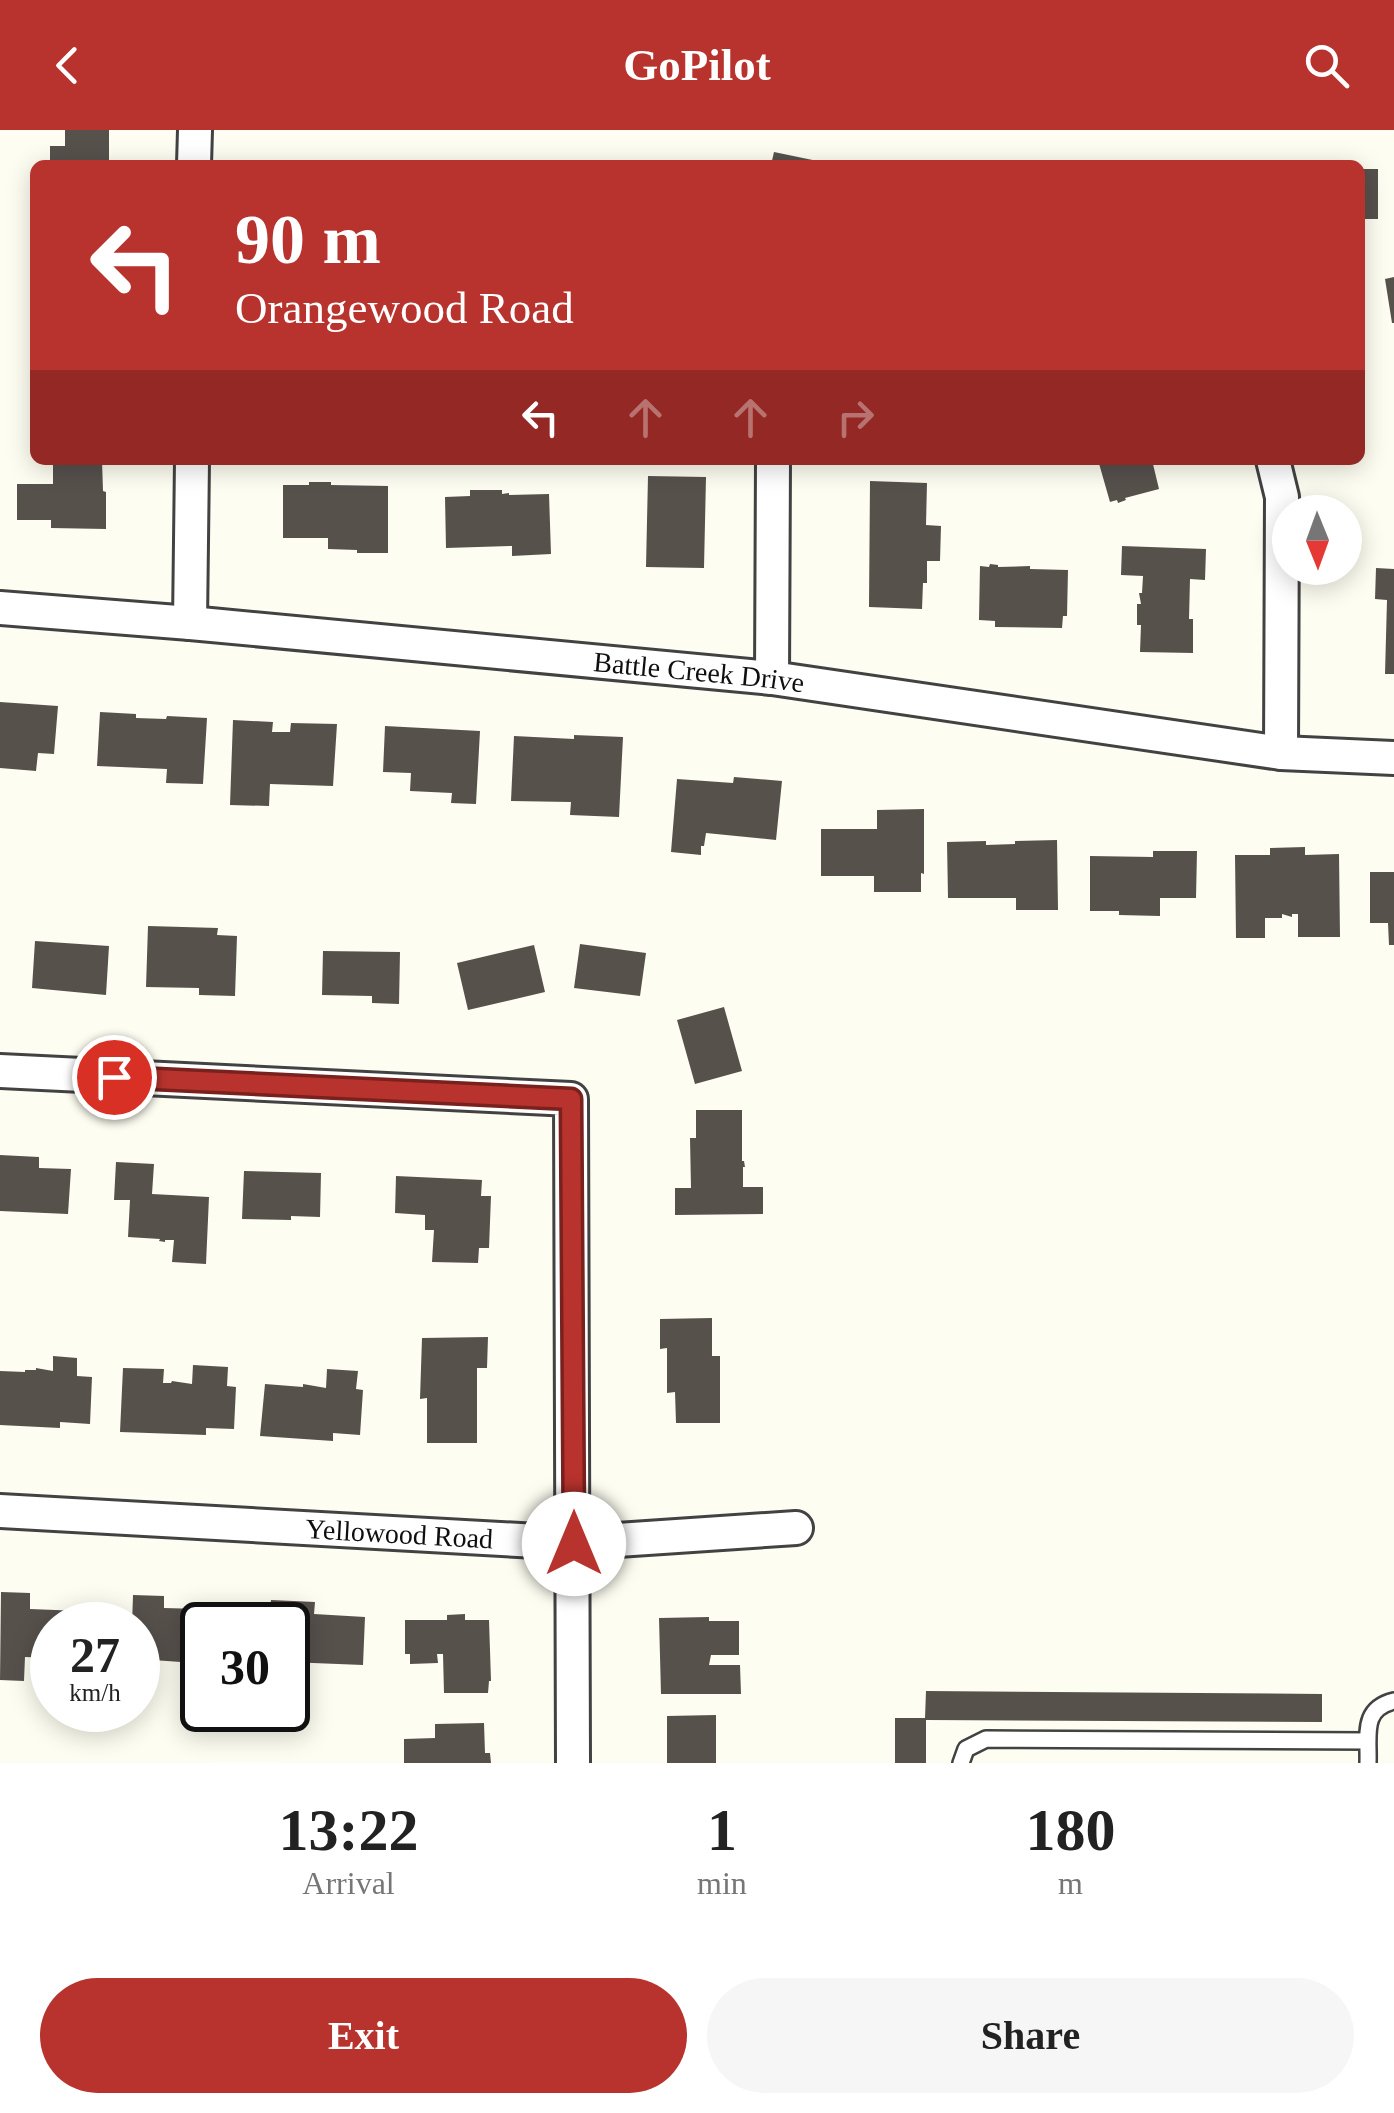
<!DOCTYPE html>
<style>
body{margin:0;font-family:"Times New Roman",serif;background:#f6f6f6;color:#222;height:100vh;display:flex;flex-direction:column;font-size:38px;white-space:nowrap}
*{box-sizing:border-box;margin:0}
p{font-size:32px;color:#767676}
.icon{flex:none;width:55px;height:55px;fill:none;stroke:currentColor;stroke-width:2;stroke-linecap:round;stroke-linejoin:round}
.map{position:relative;height:1633px;overflow:hidden}
.side{display:flex;flex-direction:column;background:#fff;flex:1}
.side>*{flex:none}
.hud{position:absolute;left:30px;top:30px;width:1335px;height:305px;border-radius:15px;box-shadow:0 5px 25px #0003;background:#b8332d;color:#fff;overflow:hidden}
.needle{width:65px;rotate:179deg}
.controls{position:absolute;left:1272px;top:365px;display:grid;gap:20px}
.controls a{display:grid;place-items:center;width:90px;height:90px;border-radius:50%;background:#fff;box-shadow:0 5px 25px #0003;font-size:50px}
.speed{position:absolute;left:30px;top:1472px;display:flex;gap:20px;font-size:50px;font-weight:700;text-align:center}
.speed>*{display:grid;place-content:center;width:130px;height:130px;border-radius:50%;background:#fff;box-shadow:0 5px 25px #0003;line-height:1}
.speed small{font-size:25px;font-weight:400}
.speed .limit{border:5px solid #111;border-radius:15px;background:#fff;color:#111}
.pin{position:absolute;display:grid;place-items:center;width:85px;height:85px;color:#fff;margin:-42px;border:5px solid #fff;border-radius:50%;box-shadow:0 2px 10px #0007}
.me{position:absolute;width:110px;margin:-55px;rotate:0deg;stroke-linejoin:round;filter:drop-shadow(0 0 8px #0008)}
.turn{display:flex;align-items:center;gap:35px;height:210px;padding:0 40px;font-size:45px}
.turn .icon{width:130px;height:130px;stroke-width:2.5}
.turn b{display:block;font-size:70px;line-height:85px}
.lanes{display:flex;align-items:center;height:95px;padding:0 40px;background:#0003;justify-content:center;gap:50px;direction:ltr}
.lanes .off{opacity:.35}
.eta{display:flex;justify-content:space-evenly;align-items:center;height:170px;text-align:center}
.eta b{font-size:60px;font-weight:800;line-height:70px}
.primary-button{display:flex;gap:20px;margin-top:auto;padding:20px 40px}
.primary-button a{flex:1;height:115px;border-radius:60px;background:#b8332d;color:#fff;font-size:40px;font-weight:800;line-height:115px;text-align:center}
.primary-button a+a{background:#f6f6f6;color:#222}
header{display:flex;justify-content:space-between;align-items:center;height:130px;padding:0 40px;background:#b8332d;color:#fff;font-size:45px;font-weight:800}
.map>svg:first-child{display:block}
.building{fill:#57514c}
.lines{fill:none;stroke-linecap:round;stroke-linejoin:round}
.service-casing{stroke:#424242;stroke-width:20}
.minor-casing{stroke:#424242;stroke-width:38}
.service{stroke:#fff;stroke-width:15}
.minor{stroke:#fff;stroke-width:32}
.route-casing{stroke:#78211d;stroke-width:25}
.route{stroke:#b8332d;stroke-width:18}
.labels{text-anchor:middle;dominant-baseline:central;stroke-width:10;stroke-linejoin:round;paint-order:stroke}
.street-label{font-size:28px;fill:#0f0f0f;stroke:#fff}
</style>
<header><svg class="icon" aria-label="back" viewBox="0 0 24 24"><path d="M15 5l-7 7 7 7"/></svg>GoPilot<svg class="icon" aria-label="search" viewBox="0 0 24 24"><circle cx="10" cy="10" r="6"/><path d="M15 15l6 6"/></svg></header>
<div class="map">
<svg width="1394" height="1633" viewBox="0 0 1394 1633">
<rect width="100%" height="100%" fill="#fefdf1"/>
<path class="building" d="M65,0h44v35h-59v-19h15z
M774,22l53,11v2h-56z
M1360,39h18v50h-18z
M1394,147v46h-2l-7,-44z
M53,330h49l1,31 3,1v37l-55,-1v-8h-34v-36h36z
M1098,330h54l7,29 -34,9 1,2 -8,3 -1,-3 -7,2z
M648,346l58,1 -2,91 -58,-1z
M870,351l57,2 -1,42 15,1 -1,35h-13v22h-4l-1,26 -53,-2z
M309,352h22v3l57,1v67h-31v-3l-29,-1v-11h-45v-53h26z
M470,360h32v4l7,-1v2l40,-1 2,60 -39,2v-10l-66,2 -1,-51 25,-1z
M1122,416l84,3 -1,31 -15,-1 -1,40h4v34l-53,-1 1,-27h-4v-21h4l-2,-11h3l1,-17 -22,-1z
M990,434l8,1v2l32,-1v3l38,1 -1,46h-4l-1,12 -67,-1v-6l-16,-1 1,-54 9,1z
M1376,438l18,1v105h-9l2,-74 -12,-1z
M0,572l58,4 -4,48 -16,-1 -2,18 -36,-3z
M100,582l36,2v4l30,1 1,-3 40,2 -4,66 -37,-1 1,-14 -70,-3z
M233,590l40,2 -1,10h18l1,-9 46,1 -4,62 -63,-2 -1,22 -39,-1z
M385,596l95,5 -4,73 -25,-1 1,-10 -42,-2 1,-18 -28,-1z
M574,605l49,2 -4,80 -49,-2 1,-13 -60,-1 3,-65 60,3z
M734,647l48,4 -6,59 -70,-7 -2,13h-3v9l-30,-3 6,-73 56,4z
M924,679v65l-3,-1v19h-47v-16h-53v-47h56v-19z
M1057,710l1,70h-42v-12h-68l-1,-56 39,-1v4l29,-1v-3z
M1305,717v8l34,-1 1,83h-42v-23h-6v3l-10,-3v4h-17v20h-29l-1,-83h35v-7z
M1153,721h44l-1,47h-36v18l-41,-1v-4h-29v-55l63,1z
M1370,742h24v73h-5l-1,-22h-18z
M148,796l70,2 -1,7 20,1 -2,60 -36,-1v-7l-53,-1z
M35,811l74,5 -3,49 -74,-7z
M580,814l66,9 -6,43 -66,-8z
M534,815l11,47 -77,18 -11,-47z
M323,821l77,1 -1,52 -27,-1v-7l-50,-1z
M724,877l18,64 -47,13 -18,-64z
M696,980h46v51h2l1,6h-2v20h20v27l-88,1v-27h16l-1,-50h6z
M0,1025l39,2v11l32,1 -3,45 -68,-3z
M116,1032l38,2 -2,30 57,3 -3,67 -34,-2 2,-22h-9v2l-6,-1 1,-2 -32,-2 2,-37h-16z
M244,1041l77,2 -1,44 -29,-1v4l-49,-1z
M396,1046l86,4 -1,16h10l-2,52h-10l-1,15 -46,-1 2,-32h-9v-15l-30,-2z
M712,1188v38h8v67h-44l-1,-31 -8,1v-45l-7,1v-30z
M488,1207l-1,31h-10v75h-50v-45l-7,1 2,-61z
M53,1226l24,2v18l15,1 -2,47 -30,-2v6l-60,-3v-54l25,1v-2h11v-2l17,3z
M193,1235l35,2 -1,19 9,1 -2,42 -28,-1v7l-86,-3 3,-64 41,1 -1,14h8l1,-2 20,3z
M327,1239l31,2 -2,18 7,1 -3,45 -27,-2v8l-73,-5 5,-52 38,3v-3l23,4z
M1,1462l29,1v16l75,3v13h-53v33l-27,-1 -1,24 -24,-1z
M133,1465l31,1v12l72,2 -1,15h-33v42l-21,-1v-4l-43,-3v-34h-6z
M271,1470l44,2 -1,12 51,3 -2,48 -75,-3v-37h-19z
M465,1484v6h24l2,61h-2l-1,12h-44l-1,-39h-6l1,9 -28,1v-10h-5v-34h42v-5z
M709,1487v4h30v34h-28l-2,10h31l1,29h-80l-2,-76z
M926,1561l396,3v28l-396,-2v43h-31v-45h30z
M716,1585v48h-49v-47z
M484,1593l1,30h5l1,10h-87v-24l31,-1v-14z"/>
<g class="lines">
<g class="service-casing">
<path id="service" d="M961,1633l5,-14 20,-10 382,2
M1368,1633c1,-28 -7,-54 26,-62"/>
</g>
<g class="minor-casing">
<g id="minor">
<path d="M194,35l1,-35"/>
<path d="M1273,330l9,37 -1,256"/>
<path id="s1" d="M0,478l190,15 582,55 509,75 113,5"/>
<path d="M190,493l2,-163"/>
<path d="M772,548l1,-218"/>
<path d="M0,941l571,28 2,664"/>
<path id="s2" d="M0,1381l573,32 223,-15"/>
</g>
</g>
<use href="#service" class="service"/>
<use href="#minor" class="minor"/>
</g>
<g class="lines">
<g class="route-casing">
<path id="route" d="M114,947l457,22 3,445"/>
</g>
<use href="#route" class="route"/>
</g>
<g class="labels">
<g class="street-label">
<text stroke="none"><textPath href="#s1" startOffset="702">Battle Creek Drive</textPath></text>
<text stroke="none"><textPath href="#s2" startOffset="400">Yellowood Road</textPath></text>
</g>
</g>
</svg>
<div class="controls">
<a><svg class="needle" viewBox="-14 -14 28 28"><path d="M0-13l5 13h-10z" fill="#e53935"/><path d="M0 13l5-13h-10z" fill="#767676"/></svg></a>
</div>
<div class="speed"><div>27<small>km/h</small></div><div class="limit">30</div></div>
<div class="pin" style="left:114px;top:947px;background:#d93025"><svg class="icon" aria-label="arrive" viewBox="0 0 24 24"><path d="M6 21V4h12l-3 4 3 4H6"/></svg></div>
<svg class="me" style="left:574px;top:1414px" viewBox="-20 -20 40 40"><circle r="19" fill="#fff"/><path d="M0-13L10 11 0 6-10 11z" fill="#b8332d"/></svg>
<div class="hud">
<div class="turn"><svg class="icon" aria-label="left" viewBox="0 0 24 24"><path d="M17 20v-9H6M10 6l-5 5 5 5"/></svg><div><b>90 m</b>Orangewood Road</div></div>
<div class="lanes"><svg class="icon" aria-label="left" viewBox="0 0 24 24"><path d="M17 20v-9H6M10 6l-5 5 5 5"/></svg><svg class="icon off" aria-label="ahead" viewBox="0 0 24 24"><path d="M12 20V5M6 11l6-6 6 6"/></svg><svg class="icon off" aria-label="ahead" viewBox="0 0 24 24"><path d="M12 20V5M6 11l6-6 6 6"/></svg><svg class="icon off" aria-label="right" viewBox="0 0 24 24"><path d="M7 20v-9h11M14 6l5 5-5 5"/></svg></div>
</div>
</div>
<section class="side">
<div class="eta">
<div><b>13:22</b><p>Arrival</p></div>
<div><b>1</b><p>min</p></div>
<div><b>180</b><p>m</p></div>
</div>
<div class="primary-button"><a>Exit</a><a>Share</a></div>
</section>
